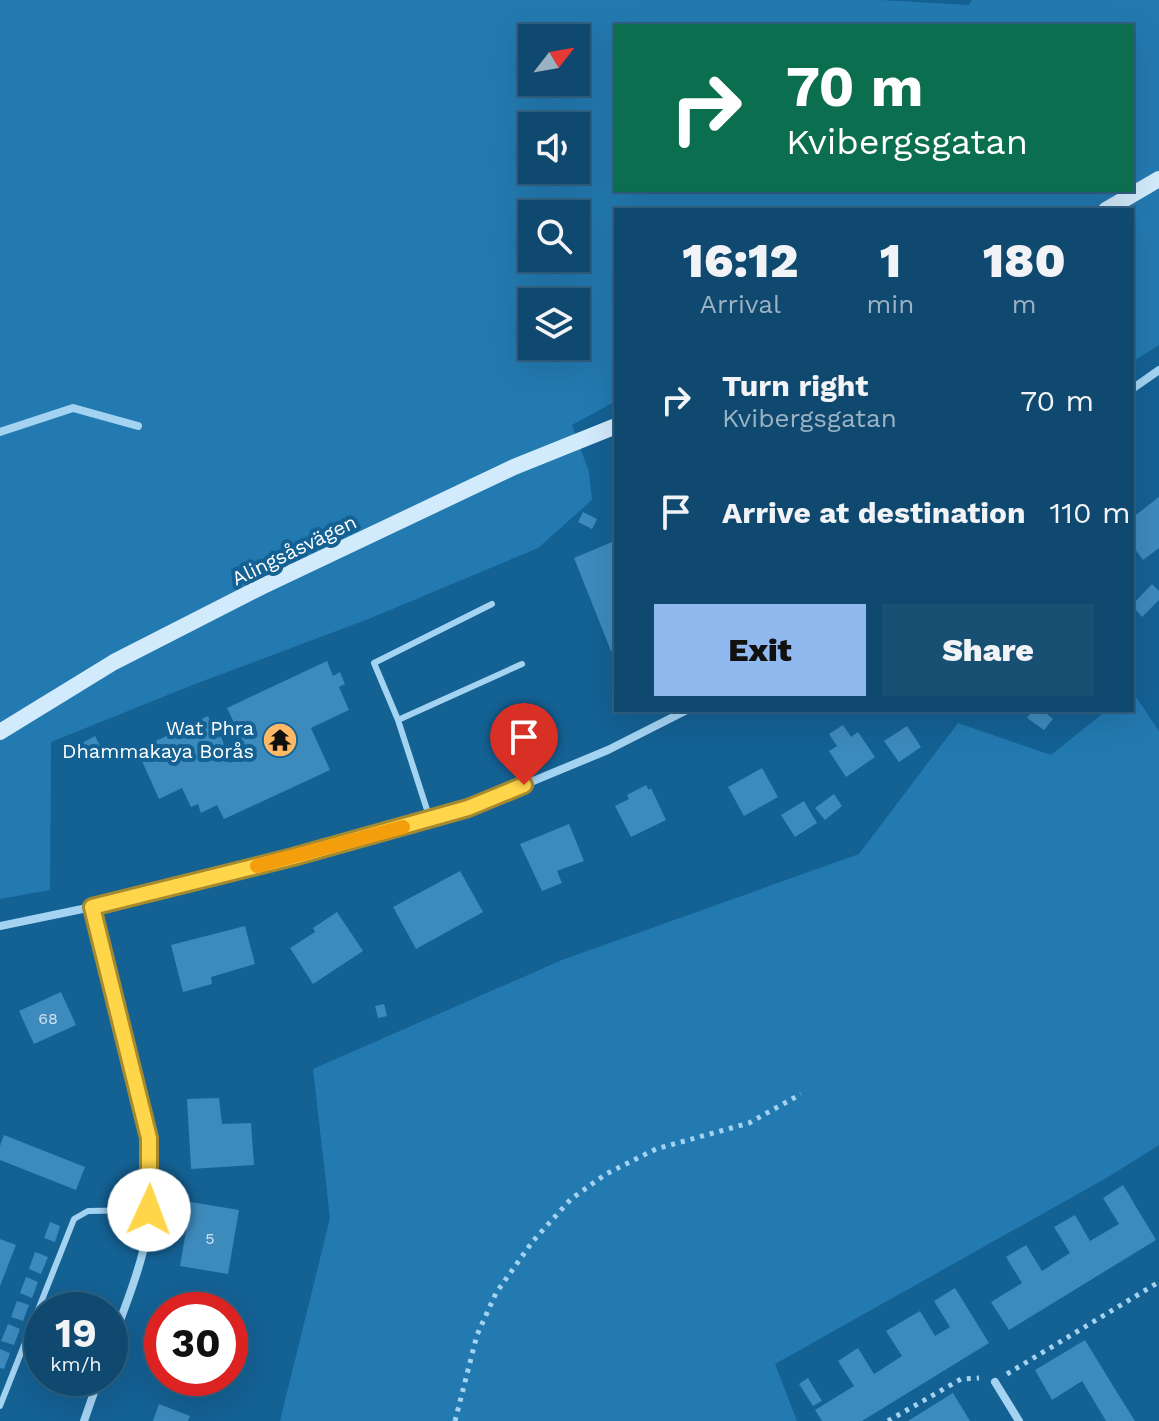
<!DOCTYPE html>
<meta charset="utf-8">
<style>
body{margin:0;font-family:"Work Sans",sans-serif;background:#185074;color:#f1f3f6;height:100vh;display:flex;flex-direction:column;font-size:30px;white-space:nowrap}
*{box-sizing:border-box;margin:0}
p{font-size:26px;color:#9bb2c3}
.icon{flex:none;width:44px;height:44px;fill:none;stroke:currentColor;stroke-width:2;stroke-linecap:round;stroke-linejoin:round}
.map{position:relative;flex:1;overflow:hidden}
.drawer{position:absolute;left:614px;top:208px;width:520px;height:504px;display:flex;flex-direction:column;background:#0f496f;border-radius:0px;box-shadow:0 8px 32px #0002,0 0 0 2px #2f6182}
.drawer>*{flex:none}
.banner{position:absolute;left:614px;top:24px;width:520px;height:168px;border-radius:0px;box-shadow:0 8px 32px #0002,0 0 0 2px #2f6182;background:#0b6e4f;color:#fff;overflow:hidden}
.needle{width:52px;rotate:59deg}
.tools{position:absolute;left:518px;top:24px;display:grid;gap:16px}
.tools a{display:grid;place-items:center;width:72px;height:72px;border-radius:0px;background:#0f496f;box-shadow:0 8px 32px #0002,0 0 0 2px #2f6182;font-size:40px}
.speed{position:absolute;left:24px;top:1292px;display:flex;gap:16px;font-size:40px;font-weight:700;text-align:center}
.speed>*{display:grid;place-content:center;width:104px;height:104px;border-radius:50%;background:#0f496f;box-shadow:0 8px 32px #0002,0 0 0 2px #2f6182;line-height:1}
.speed small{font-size:20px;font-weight:400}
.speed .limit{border:12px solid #d22;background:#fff;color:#111}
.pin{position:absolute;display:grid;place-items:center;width:68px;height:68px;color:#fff;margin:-82px -34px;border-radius:50% 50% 50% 0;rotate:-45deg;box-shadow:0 0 8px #0007}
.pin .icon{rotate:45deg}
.me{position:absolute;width:88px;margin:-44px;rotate:2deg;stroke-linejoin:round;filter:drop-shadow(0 0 6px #0008)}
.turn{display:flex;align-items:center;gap:28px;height:168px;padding:0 40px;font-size:36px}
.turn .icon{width:104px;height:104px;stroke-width:2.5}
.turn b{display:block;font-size:56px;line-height:68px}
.eta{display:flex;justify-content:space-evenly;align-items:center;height:136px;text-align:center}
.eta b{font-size:48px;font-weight:800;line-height:56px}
.button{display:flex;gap:16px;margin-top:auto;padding:16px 40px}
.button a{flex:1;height:92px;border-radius:0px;background:#90b9f0;color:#111;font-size:32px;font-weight:800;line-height:92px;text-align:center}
.button a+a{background:#185074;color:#f1f3f6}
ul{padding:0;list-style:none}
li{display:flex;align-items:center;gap:24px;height:112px;padding:0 40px}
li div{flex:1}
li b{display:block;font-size:30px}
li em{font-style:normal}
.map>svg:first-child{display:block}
.green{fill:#237ab1;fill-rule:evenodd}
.building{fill:#3d8abc}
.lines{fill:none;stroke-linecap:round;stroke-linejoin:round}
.path{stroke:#a4d3f2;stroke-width:5;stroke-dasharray:4 6;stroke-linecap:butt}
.service{stroke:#a4d3f2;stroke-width:6}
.minor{stroke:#a4d3f2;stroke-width:8}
.secondary{stroke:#d2ebfc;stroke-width:16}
.route-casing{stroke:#a68a30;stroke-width:20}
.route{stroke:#ffd54a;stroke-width:14}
.slow{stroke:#f59e0b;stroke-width:14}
.labels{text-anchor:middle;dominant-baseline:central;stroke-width:8;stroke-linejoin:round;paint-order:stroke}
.number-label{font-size:16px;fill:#cee2ee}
.street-label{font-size:20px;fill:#fff;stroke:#146194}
.poi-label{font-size:20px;fill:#fff;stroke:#146194;text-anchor:end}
</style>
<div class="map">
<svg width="1159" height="1421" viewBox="0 0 1159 1421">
<rect width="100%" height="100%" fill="#146194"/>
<path class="green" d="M0,0h880l89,5 3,-5h187v345l-27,17v-152h-516v191l-44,24 17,47 3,28 -54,48 -167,70 -176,66 -144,58 -1,148 -50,9zM616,26h516v164h-516zM532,38h44v44h-44zM532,126h44v44h-44zM532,214h44v44h-44zM532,302h44v44h-44z
M1132,691l27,40v414l-51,32 -333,187 22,57h-517l50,-203 -17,-149 249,-109 297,-106 99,-131 93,32 56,-45h25z"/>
<path class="building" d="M1159,497v51l-16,12 -11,-15v-27z
M583,512l14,7 -5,10 -14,-7z
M612,542l4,9v98l-5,2 -37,-93z
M1152,584l7,7v9l-17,17 -10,-12z
M327,661l6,15 7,-4 5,12 -6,3 10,23 -38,18 19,42 -106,49 -7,-14 -16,8 -3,-9 -7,3 -9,-19 -23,11 -22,-49 71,-34 11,22 2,-2 9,27 19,-9 -22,-46z
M1033,710h9l11,9 -9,11 -17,-12z
M843,725l8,12 7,-5 17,25 -29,20 -17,-26 8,-5 -8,-12z
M907,726l14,21 -22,15 -15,-21z
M95,736l8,16 -12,6 -9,-15z
M762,768l16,29 -34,19 -16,-29z
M646,785l3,5 2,-2 15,32 -35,17 -16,-31 14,-7 -2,-4z
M834,794l8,12 -17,14 -10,-12z
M804,801l13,22 -22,14 -14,-22z
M569,824l15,37 -27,10 5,12 -20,8 -22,-47z
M460,871l23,41 -67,37 -23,-42z
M337,912l26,39 -50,33 -23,-36 25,-16 -2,-4z
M245,926l10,38 -44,13 1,7 -29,8 -12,-47z
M61,992l15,33 -42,19 -15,-33z
M384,1004l3,12 -9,2 -3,-12z
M219,1098l3,26 29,-1 3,42 -63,4 -4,-70z
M4,1135l81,32 -9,23 -76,-30v-14z
M1123,1185l33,55 -147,90 -18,-28 31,-19 -16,-26 20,-12 16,26 28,-18 -16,-26 21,-12 15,26 29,-17 -16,-26z
M191,1202l48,8 -11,64 -48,-8z
M50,1222l10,4 -5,16 -11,-4z
M0,1239l16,6 -16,41z
M35,1252l13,5 -7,17 -12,-5z
M26,1277l12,5 -6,16 -12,-5z
M955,1288l34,55 -127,78h-40l-7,-11 39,-24 -16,-25 20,-13 16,26 28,-18 -16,-25 34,-20 15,25 15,-9 -16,-26z
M17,1301l12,4 -6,16 -12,-4z
M174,1301l23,9h-26z
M8,1324l12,5 -6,16 -13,-4z
M162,1334v30l-10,-4z
M1085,1340l33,54 17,27h-29l-24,-40 -30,19 -17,-30z
M0,1349l10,4 -6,16 -4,-1z
M808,1378l14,23 -9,5 -14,-22z
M953,1393l17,28h-62z
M159,1404l31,12 -2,5h-35z"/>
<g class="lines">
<path class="path" d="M1007,1374l152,-92
M455,1421l22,-86 19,-42 37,-52 38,-42 35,-25 50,-25 93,-26 52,-29
M888,1421l73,-42 18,-1"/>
<path class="service" d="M398,720l-24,-57 118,-59
M430,819l-32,-99 124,-56
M0,1406l74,-187 14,-8 61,-1"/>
<path class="minor" d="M1132,389l27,-19
M0,432l73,-24 65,18
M92,907l57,231c1,29 5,63 -1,92 -8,41 -24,79 -38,118
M0,926l92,-19 201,-50 175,-49 140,-58 79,-40
M995,1382l24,39
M84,1421l15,-43"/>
<path class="secondary" d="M1106,210l53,-31
M0,732l114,-70 147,-75 253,-120 102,-41"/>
</g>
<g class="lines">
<g class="route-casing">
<path id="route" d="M149,1210v-72l-57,-231 201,-50 175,-49 56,-23"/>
</g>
<use href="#route" class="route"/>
<path class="slow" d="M257,866l146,-39"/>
</g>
<defs>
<g id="temple-disc" transform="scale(1.8)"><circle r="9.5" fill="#ffb964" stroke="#146194"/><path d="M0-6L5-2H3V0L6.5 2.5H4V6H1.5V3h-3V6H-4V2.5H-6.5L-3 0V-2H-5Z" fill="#111"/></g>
</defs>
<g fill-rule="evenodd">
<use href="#temple-disc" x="280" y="740"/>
</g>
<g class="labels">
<g class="number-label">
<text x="48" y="1018">68</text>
<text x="210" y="1238">5</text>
</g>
<g class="street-label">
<text transform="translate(294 550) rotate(-26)">Alingsåsvägen</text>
</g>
<g class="poi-label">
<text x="254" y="728">Wat Phra<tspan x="254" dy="23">Dhammakaya Borås</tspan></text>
</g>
</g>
</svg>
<div class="tools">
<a><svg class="needle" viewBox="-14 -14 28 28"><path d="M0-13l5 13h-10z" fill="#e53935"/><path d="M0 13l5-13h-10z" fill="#9bb2c3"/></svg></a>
<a><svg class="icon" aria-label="sound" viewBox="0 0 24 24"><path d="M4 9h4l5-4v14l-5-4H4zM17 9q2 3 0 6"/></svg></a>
<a><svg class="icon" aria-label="search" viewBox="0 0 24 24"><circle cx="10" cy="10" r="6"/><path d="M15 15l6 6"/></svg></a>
<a><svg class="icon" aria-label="layers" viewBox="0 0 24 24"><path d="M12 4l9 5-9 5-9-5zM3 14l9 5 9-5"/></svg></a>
</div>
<div class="speed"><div>19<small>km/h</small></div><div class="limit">30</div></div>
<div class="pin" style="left:524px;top:785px;background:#d93025"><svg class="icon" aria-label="arrive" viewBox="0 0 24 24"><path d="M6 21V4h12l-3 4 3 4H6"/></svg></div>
<svg class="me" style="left:149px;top:1210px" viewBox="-20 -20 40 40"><circle r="19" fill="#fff"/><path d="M0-13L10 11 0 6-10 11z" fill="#ffd54a"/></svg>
<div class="banner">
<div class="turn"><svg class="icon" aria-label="right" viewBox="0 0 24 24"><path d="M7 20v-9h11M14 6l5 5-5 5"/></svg><div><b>70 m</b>Kvibergsgatan</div></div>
</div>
<section class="drawer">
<div class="eta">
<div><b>16:12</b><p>Arrival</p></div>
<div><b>1</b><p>min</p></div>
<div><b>180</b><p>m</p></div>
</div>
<ul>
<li><svg class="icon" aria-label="right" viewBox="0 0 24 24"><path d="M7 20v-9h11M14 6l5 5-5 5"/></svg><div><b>Turn right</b><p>Kvibergsgatan</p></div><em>70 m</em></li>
<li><svg class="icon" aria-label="arrive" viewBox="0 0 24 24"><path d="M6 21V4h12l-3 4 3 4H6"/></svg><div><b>Arrive at destination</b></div><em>110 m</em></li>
</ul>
<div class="button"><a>Exit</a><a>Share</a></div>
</section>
</div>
